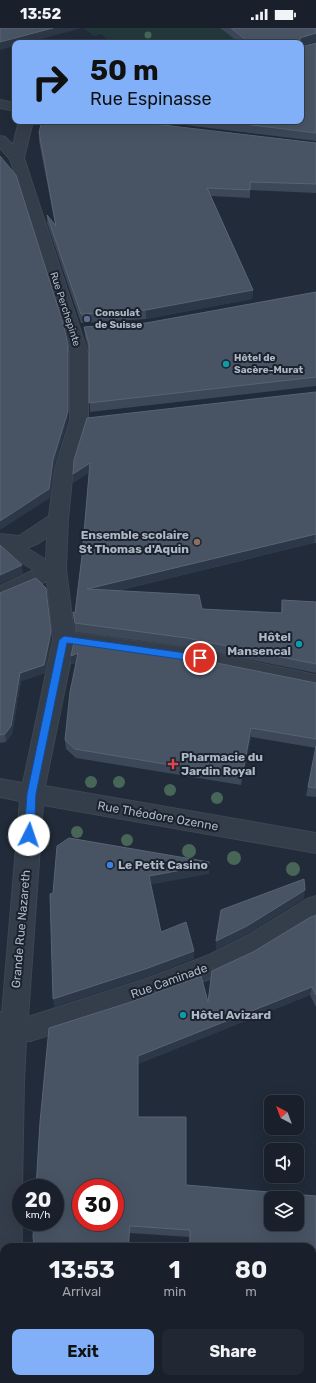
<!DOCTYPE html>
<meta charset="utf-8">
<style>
body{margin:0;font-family:Rubik,sans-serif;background:#222833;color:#f1f3f6;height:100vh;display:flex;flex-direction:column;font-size:15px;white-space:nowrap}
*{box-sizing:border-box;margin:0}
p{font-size:13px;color:#9fa3a9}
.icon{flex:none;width:22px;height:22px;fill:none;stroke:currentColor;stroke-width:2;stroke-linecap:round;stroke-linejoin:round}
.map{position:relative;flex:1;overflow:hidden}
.drawer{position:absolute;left:0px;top:1215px;width:316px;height:140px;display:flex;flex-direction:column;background:#19202b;border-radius:12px 12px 0 0;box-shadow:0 4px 16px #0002,0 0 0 1px #373e47}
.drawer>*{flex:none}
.hud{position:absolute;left:12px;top:12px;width:292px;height:84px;border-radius:8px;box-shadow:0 4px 16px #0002,0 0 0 1px #373e47;background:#81b0f9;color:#111;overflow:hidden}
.needle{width:26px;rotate:319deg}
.controls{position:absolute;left:264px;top:1067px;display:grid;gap:8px}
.controls a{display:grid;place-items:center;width:40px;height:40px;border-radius:8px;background:#19202b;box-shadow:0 4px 16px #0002,0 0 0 1px #373e47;font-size:20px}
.speed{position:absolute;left:12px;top:1151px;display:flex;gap:8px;font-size:20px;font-weight:700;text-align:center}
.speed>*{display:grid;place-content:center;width:52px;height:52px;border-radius:50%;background:#19202b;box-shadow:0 4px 16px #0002,0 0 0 1px #373e47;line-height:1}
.speed small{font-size:10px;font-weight:400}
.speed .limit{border:6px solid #d22;background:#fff;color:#111}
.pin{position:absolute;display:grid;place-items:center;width:34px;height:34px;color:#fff;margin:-17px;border:2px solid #fff;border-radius:50%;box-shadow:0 1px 4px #0007}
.me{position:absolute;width:44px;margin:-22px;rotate:4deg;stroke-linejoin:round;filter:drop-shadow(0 0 3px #0008)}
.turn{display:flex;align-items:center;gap:14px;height:84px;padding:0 12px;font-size:18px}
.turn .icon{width:52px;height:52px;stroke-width:2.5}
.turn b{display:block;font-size:28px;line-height:34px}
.eta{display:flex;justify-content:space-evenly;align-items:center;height:68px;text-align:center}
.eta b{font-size:24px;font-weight:700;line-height:28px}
.action{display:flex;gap:8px;margin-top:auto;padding:8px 12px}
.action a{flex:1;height:46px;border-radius:8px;background:#81b0f9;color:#111;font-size:16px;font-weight:700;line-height:46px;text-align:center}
.action a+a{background:#222833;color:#f1f3f6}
.status{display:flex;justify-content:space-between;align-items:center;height:28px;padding:0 20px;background:#19202b;direction:ltr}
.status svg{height:11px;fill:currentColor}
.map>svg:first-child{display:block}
.green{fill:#23383a}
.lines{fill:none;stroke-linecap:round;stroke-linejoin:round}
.minor-casing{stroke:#3e4653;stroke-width:2}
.minor{fill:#343d4a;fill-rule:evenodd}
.tree{fill:#476658}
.wall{fill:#3c4758}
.shaded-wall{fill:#2c3747}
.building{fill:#485464;stroke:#586373;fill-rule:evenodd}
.route{fill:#1a73e8;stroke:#114b97}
.service-dot{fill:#5c6f8a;stroke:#1a222e;stroke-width:1.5}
.culture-dot{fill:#0f9aa8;stroke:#1a222e;stroke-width:1.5}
.education-dot{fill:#8d6e63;stroke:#1a222e;stroke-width:1.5}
.health-dot{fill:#e0444e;stroke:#1a222e;stroke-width:1.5}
.shop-dot{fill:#3f7fe0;stroke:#1a222e;stroke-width:1.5}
.labels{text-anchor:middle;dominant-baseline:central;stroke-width:4;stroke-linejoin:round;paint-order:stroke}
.far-street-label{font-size:10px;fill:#afb8c6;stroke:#1a222e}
.far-poi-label{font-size:10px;font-weight:bold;fill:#afb8c6;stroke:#1a222e;text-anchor:start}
.poi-label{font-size:12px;font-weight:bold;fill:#afb8c6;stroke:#1a222e;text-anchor:start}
.street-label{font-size:12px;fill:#afb8c6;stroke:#1a222e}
</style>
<div class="status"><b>13:52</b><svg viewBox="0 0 49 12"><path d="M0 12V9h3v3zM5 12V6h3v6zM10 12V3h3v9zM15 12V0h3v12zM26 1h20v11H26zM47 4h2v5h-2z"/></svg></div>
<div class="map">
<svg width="316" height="1355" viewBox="0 0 316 1355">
<rect width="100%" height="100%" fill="#212b39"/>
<path class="green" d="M83,0h137l20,15h-129l-10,-9 -7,2z"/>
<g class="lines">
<g class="minor-casing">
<path id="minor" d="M0,72l15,3v8l-15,-3z
M19,93h14l-9,37 64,195v67l-15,49 -5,50 -2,50 8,64 113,15 129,27v16l-129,-27 -114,-15 -28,137 271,47v20l-273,-48 -15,212 121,-39 60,-23 38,-19 60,-37 9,-3v24c-29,17 -57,36 -87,50 -63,30 -132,49 -198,71h-5l-2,41 -2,106h-1l1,59h-18v13l-4,-1v-247l2,1 18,-212 -20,-4v-18l23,4 30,-143 -6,-59 -47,20v-15l34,-16 -34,-20v-16l19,2 30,-20 6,-47 15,-49v-67l-5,-22 -55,-172 -10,-11v-12l5,1 8,8zM47,509l-1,23 -19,-12 12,-5z
M4,1335v16h16v4h-20v-18z"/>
</g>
<use href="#minor" class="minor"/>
</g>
<g class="tree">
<circle cx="148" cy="7" r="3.5"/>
<circle cx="91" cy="754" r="6"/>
<circle cx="119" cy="754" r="6"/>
<circle cx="170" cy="762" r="6"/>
<circle cx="217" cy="770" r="6"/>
<circle cx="77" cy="804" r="6"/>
<circle cx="127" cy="812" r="6"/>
<circle cx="189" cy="823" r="7"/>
<circle cx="234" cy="830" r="7"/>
<circle cx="293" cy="841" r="7"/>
</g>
<path class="wall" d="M220,0h96v13l-15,5v-3l-64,-2z
M316,15v98l-164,-20h149z
M39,104l277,11v50l-66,-3v8l-39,-2 42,94 -1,9 -106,20 -65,4 -34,-100v-8l8,9 -16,-83z
M316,264v94l-226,26 -1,-60 -4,-16 -1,-9 62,-4z
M316,364v151h-2l-197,48 85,18 79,4 1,-13 34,2v71l-129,-26 -112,-15 -2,-20 2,1 7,-57 7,-84 -16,11v-9z
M0,565l51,47 -6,33 -24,8 -9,53 -6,8 -6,1z
M71,628l245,27v114l-10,-1 10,-48 -65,-11 -10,48 -165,-27 -10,-9 -1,-9 11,-77 -5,1z
M316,887v92l-6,-12 -172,69v53l48,68 130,11v67h-4v-16h-123v-10l-59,-4 -1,14h-95l6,-125 168,-120 45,-50z"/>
<path class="shaded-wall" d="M53,0h29l-55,15h-12v3l-15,4v-8z
M316,5v8l-15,5v-3h-1v-5z
M253,262l-1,9 -106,20v-9z
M68,317v75l-14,49 -4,29 -50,32v-9l53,-61z
M90,435v9l-17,11v-9z
M315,506l-1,9 -227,55v-9z
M22,537l1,9 -23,10v-9z
M51,604v8l-6,33 -24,8 -9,53 -6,8 -1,-8 15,-61z
M78,625v9l-7,2v-8z
M251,700v9l-10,48 1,-8z
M209,837v9l-60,11v-9z
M305,862l-1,9 -58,36 -30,15v-9z
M194,923v8l-46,18 -94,30 -1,-8z
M312,959l-2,8 -172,69v-8z
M130,1198v7l-1,14h-1z"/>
<path class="building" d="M0,0h53l-53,14z
M231,0h85v5l-16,5v5h-78l24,-3z
M316,15v90l-96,-12h81v-74z
M42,93h87l187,22v41l-66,-2v8l-43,-2 46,102 -107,20 -65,4 -34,-99 9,11 -17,-94z
M0,128l16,19 47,148 5,22v66l-15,49 -4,29 -49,32z
M316,264v85l-227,26v-59l-5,-17 62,-4z
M316,364v142l-229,55 112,6 3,14 80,4v-13l34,2v62l-129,-26 -112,-15 -2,-11 2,1 7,-57 8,-93 -17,11 1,-14 13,-42z
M0,517l22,20 -22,10z
M36,550l10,10 5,44 -7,33 -24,8 -9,53 -6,8 -5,1v-142z
M74,614l113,15 129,26v56l-65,-11 -9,49 -167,-28 -10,-9 5,-48 8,-39 -7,3z
M316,718v42l-8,-1z
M69,810l140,24v3l-60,11 12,56 25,-10 8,29 -46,17 -95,31 -3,-105 3,-1 4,-47z
M304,851l1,11 -58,36 -31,15 5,-31z
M316,887v80l-4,-8 -174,69v61h48v68l130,11v60h-4v-9h-96l-26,-2v-15l-60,-4 -2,21h-94l-1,-11 1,-14h21v-34h-19l4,-66 9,-94 82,-26 70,-26 7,26 4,-31 41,-19 56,-34zM81,1160h34v34h-34zM271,1170h26v26h-26z
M312,1318h4v37h-279v-4h275z"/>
<path class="route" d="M64,608l136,19 4,3 -4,4 -133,-19 -31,151 -2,41 -2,3h-7l-1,-3 3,-41 32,-154z"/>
<circle class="service-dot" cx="87" cy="291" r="4"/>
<g class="culture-dot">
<circle cx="226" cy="336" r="4"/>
<circle cx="299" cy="616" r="4"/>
<circle cx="183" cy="987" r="4"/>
</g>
<circle class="education-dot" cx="197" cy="514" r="4"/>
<path class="health-dot" d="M171 730h4v4h4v4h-4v4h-4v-4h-4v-4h4z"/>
<circle class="shop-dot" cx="110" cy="837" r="4"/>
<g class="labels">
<g class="far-street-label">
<text transform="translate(65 281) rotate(72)">Rue Perchepinte</text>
</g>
<g class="far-poi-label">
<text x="95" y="285">Consulat<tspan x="95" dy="12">de Suisse</tspan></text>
<text x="234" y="330">Hôtel de<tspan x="234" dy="12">Sacère-Murat</tspan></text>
</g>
<g class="poi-label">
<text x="189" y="507" text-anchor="end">Ensemble scolaire<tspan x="189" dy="14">St Thomas d'Aquin</tspan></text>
<text x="291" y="609" text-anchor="end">Hôtel<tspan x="291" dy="14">Mansencal</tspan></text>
<text x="181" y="729">Pharmacie du<tspan x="181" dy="14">Jardin Royal</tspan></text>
<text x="118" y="837">Le Petit Casino</text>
<text x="191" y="987">Hôtel Avizard</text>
</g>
<g class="street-label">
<text transform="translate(158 788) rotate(10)">Rue Théodore Ozenne</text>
<text transform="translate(21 901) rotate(-85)">Grande Rue Nazareth</text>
<text transform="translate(169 953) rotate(-20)">Rue Caminade</text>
</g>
</g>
</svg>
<div class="controls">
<a><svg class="needle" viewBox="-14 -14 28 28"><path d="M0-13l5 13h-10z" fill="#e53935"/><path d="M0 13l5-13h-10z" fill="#9fa3a9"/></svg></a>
<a><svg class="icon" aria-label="sound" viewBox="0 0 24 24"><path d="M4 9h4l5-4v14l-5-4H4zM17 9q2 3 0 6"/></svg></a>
<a><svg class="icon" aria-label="layers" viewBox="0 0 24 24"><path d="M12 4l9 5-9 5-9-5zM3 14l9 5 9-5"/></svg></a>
</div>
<div class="speed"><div>20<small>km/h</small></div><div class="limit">30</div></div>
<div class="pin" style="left:200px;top:630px;background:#d93025"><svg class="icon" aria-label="arrive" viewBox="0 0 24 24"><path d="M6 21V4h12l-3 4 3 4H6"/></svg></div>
<svg class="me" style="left:29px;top:807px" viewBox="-20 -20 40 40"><circle r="19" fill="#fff"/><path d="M0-13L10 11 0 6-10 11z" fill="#1a73e8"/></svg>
<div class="hud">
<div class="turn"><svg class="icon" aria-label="right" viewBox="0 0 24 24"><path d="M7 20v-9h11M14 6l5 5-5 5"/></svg><div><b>50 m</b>Rue Espinasse</div></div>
</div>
<section class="drawer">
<div class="eta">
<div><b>13:53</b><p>Arrival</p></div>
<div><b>1</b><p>min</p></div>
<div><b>80</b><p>m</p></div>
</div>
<div class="action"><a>Exit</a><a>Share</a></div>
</section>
</div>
